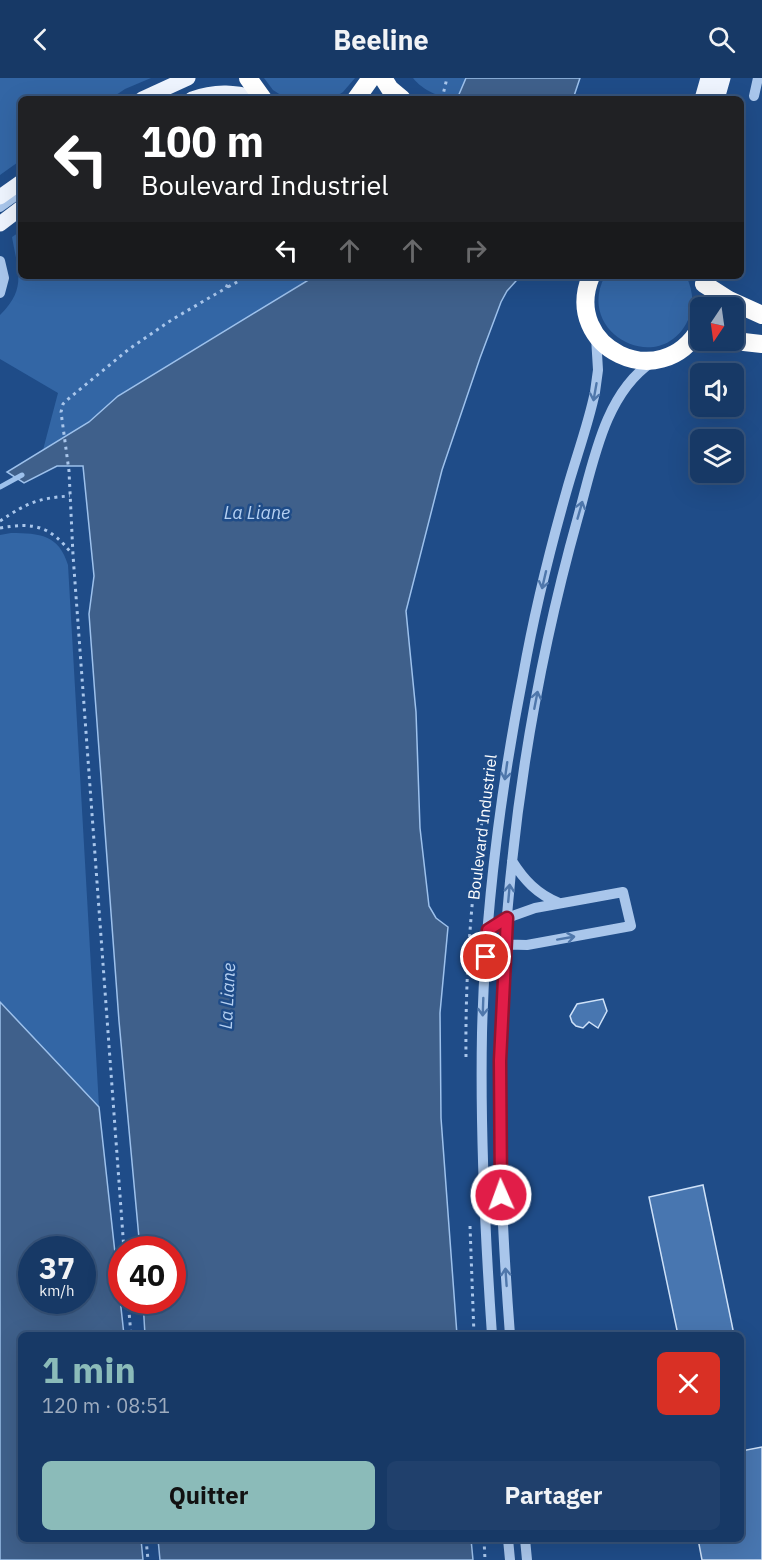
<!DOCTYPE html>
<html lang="fr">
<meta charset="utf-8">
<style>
body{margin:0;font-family:"IBM Plex Sans",sans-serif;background:#20406c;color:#f1f3f6;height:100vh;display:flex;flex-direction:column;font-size:22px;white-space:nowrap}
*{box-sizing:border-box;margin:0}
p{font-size:20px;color:#9eacbf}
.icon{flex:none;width:33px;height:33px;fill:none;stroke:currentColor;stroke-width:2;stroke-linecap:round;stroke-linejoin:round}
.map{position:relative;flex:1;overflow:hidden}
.drawer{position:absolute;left:18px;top:1254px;width:726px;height:210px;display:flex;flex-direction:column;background:#173966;border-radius:9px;box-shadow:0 6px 24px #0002,0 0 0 2px #36537a}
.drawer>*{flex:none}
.hud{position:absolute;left:18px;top:18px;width:726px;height:183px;border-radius:9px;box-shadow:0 6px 24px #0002,0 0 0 2px #36537a;background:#202124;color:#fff;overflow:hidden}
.needle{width:39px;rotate:193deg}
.controls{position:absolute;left:690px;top:219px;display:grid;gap:12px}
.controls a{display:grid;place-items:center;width:54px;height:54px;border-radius:9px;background:#173966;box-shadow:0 6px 24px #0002,0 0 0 2px #36537a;font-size:30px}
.speed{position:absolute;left:18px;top:1158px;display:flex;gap:12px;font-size:30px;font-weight:700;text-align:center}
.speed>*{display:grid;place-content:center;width:78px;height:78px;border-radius:50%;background:#173966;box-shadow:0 6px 24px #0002,0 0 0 2px #36537a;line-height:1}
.speed small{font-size:15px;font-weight:400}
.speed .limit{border:9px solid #d22;background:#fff;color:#111}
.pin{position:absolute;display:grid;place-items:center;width:51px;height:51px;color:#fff;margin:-26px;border:3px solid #fff;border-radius:50%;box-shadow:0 2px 6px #0007}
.me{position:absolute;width:66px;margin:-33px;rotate:358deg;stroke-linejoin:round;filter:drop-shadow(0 0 4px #0008)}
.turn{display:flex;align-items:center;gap:21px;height:126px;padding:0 24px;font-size:27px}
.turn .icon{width:78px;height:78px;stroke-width:2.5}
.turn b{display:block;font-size:42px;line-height:51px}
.lanes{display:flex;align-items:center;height:57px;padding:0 24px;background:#0003;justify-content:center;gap:30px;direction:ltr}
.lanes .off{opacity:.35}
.round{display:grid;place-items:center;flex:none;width:63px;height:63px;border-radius:9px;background:#20406c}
.head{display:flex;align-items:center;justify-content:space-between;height:102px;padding:0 24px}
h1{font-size:36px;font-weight:800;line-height:45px;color:#8bbbb9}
.primary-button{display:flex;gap:12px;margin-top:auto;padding:12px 24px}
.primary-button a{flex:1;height:69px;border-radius:9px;background:#8bbbb9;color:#111;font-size:24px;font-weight:800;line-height:69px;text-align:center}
.primary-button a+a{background:#20406c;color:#f1f3f6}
header{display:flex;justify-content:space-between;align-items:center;height:78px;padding:0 24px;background:#173966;font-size:27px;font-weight:800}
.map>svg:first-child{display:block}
.green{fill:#3366a5}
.water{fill:#3f608b;stroke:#9dc1ec;stroke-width:1.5;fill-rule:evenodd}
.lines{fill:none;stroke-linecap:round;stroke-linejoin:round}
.stream{stroke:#9dc1ec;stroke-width:5}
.building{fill:#4876b0;stroke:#cee1f8;stroke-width:1.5}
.path{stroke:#a9c6eb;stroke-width:3;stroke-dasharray:3 4.5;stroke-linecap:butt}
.minor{stroke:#a9c6eb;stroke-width:10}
.major{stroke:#eef4fe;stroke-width:15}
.highway{stroke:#fff;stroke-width:18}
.oneway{stroke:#4f77ab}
.route-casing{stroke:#92132f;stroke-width:15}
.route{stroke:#e11d48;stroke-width:10}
.labels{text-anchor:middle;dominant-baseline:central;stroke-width:5;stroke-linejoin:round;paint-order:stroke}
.street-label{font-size:16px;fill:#fff;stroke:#1f4c88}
.water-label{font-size:18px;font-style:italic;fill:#b5d0f2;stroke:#1f4c88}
</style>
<header><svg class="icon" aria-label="back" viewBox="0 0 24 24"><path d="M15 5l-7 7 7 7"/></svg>Beeline<svg class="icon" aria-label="search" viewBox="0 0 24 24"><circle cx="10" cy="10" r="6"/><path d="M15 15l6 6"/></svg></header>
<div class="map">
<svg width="762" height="1482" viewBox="0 0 762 1482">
<rect width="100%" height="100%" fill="#1f4c88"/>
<path class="green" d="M0,0h151l-26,11 -15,10h-89v61l-21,15z
M264,0h91l-12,14 -11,7h-45l-14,-9z
M413,0h53l-9,21c-15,0 -35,-9 -44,-21z
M21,153v45h294l-197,120 -29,26 -46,28 15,-57 -58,-34v-44c27,-26 18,-44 12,-78z
M605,198h81c7,14 9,30 2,44 -27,58 -114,14 -83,-44z
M11,455c29,0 48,2 57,32l31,542 -99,-105v-467z"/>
<path class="water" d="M466,0h114l-7,21h-116z
M315,198h201v5l-9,10 -6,11 -21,56 -38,112 -36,141 10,101 4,116 9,78 7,12 12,9 -8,86 1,105 16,217h-312l-2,-34 29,-1v-50l-32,-1 -21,-228 -30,-407 5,-38 -11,-110h-26l-33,17 -17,-11 82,-50 29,-26z
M0,924l99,105 25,228h-103v204h120l2,21h-143zM32,1172h50v50h-50z
M158,1461h313l2,21h-313z"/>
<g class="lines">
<path class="stream" d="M0,409l22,-12"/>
</g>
<path class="building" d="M603,921l4,12 -9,17 -9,-6 -6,6 -7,-2 -4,-4 -2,-6 7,-12z
M703,1107l28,135 3,15h-56l-29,-138z
M762,1369v113h-60l-4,-21h43v-88z"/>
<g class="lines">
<path class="path" d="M442,21l5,-21
M228,209l20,-11
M0,443c27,-18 38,-23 70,-25
M0,450c35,-6 50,-2 72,26
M466,979c-1,-93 7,-188 23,-280
M470,1148l4,109
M124,1172l-51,-695 -4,-84 -8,-59 2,-8 4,-4 62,-51 44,-30 53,-31 5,-12
M128,1222l3,35
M146,1461l2,21
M484,1461l1,21"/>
<path class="minor" d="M754,18l4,-18
M0,129l21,-15
M0,183l4,17 -4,15
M512,783c12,19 25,33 47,42
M487,866l40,1 104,-19 -8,-34 -88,16 -28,10 -19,12
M492,1257c-7,-101 -12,-201 -10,-302 3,-120 18,-240 41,-357 11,-62 26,-123 43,-183 9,-33 22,-67 29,-101l3,-22 -2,-33
M510,1257c-7,-92 -12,-184 -10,-277 3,-182 29,-366 78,-541 15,-53 26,-123 74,-155
M508,1461l2,21
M525,1461l2,21"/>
<path class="major" d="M142,21l46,-21
M192,21c24,-9 44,-7 68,0
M702,21l6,-21
M717,21l6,-21
M0,119l21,-15
M0,146l21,-16"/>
<path class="highway" d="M248,0l15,21
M383,0l7,11 12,10
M356,21l15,-21
M591,198c-30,72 70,120 109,52
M704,206l25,16 33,15
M726,262l36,4"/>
</g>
<defs><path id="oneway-shaft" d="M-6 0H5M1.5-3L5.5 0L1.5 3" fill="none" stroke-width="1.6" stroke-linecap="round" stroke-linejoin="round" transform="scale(1.5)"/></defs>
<g class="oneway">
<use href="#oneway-shaft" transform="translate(595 314) rotate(100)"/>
<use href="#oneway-shaft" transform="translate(580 432) rotate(-74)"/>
<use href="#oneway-shaft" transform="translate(544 502) rotate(103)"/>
<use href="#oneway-shaft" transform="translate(536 622) rotate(-79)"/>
<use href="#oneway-shaft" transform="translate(506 693) rotate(98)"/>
<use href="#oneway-shaft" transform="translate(509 815) rotate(-85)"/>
<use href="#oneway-shaft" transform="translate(566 860) rotate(-10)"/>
<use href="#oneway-shaft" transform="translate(483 929) rotate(92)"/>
<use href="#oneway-shaft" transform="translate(506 1199) rotate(-94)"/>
</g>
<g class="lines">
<g class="route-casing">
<path id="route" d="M486,879l2,-27 19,-12 -7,143 1,134"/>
</g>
<use href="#route" class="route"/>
</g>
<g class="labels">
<g class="street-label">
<text transform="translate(482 749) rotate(-83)">Boulevard Industriel</text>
</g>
<g class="water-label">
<text x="257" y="434">La Liane</text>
<text transform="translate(227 918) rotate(-87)">La Liane</text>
</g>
</g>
</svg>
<div class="controls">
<a><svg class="needle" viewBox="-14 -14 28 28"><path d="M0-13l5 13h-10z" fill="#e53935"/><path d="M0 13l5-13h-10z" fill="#9eacbf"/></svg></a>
<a><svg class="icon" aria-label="sound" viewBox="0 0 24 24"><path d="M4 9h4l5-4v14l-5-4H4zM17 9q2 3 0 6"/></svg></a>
<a><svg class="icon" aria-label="layers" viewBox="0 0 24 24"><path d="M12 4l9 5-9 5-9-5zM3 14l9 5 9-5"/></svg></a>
</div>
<div class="speed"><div>37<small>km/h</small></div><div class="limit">40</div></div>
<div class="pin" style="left:486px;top:879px;background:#d93025"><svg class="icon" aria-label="arrive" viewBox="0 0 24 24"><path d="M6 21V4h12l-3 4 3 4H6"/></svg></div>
<svg class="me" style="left:501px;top:1117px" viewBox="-20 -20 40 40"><circle r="17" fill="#e11d48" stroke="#fff" stroke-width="3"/><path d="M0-11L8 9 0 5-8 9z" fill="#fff"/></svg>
<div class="hud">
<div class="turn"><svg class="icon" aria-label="left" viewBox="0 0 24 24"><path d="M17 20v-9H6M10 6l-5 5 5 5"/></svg><div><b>100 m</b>Boulevard Industriel</div></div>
<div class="lanes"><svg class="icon" aria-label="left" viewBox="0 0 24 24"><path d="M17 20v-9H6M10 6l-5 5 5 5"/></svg><svg class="icon off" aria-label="ahead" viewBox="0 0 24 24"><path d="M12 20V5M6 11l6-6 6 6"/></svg><svg class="icon off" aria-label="ahead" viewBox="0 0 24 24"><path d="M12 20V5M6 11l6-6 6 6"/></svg><svg class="icon off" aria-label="right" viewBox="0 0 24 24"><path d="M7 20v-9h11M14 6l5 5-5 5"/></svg></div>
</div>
<section class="drawer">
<div class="head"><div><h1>1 min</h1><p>120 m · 08:51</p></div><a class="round" style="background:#d93025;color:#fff"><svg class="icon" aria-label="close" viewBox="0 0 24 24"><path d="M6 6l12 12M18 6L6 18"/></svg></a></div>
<div class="primary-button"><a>Quitter</a><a>Partager</a></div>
</section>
</div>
